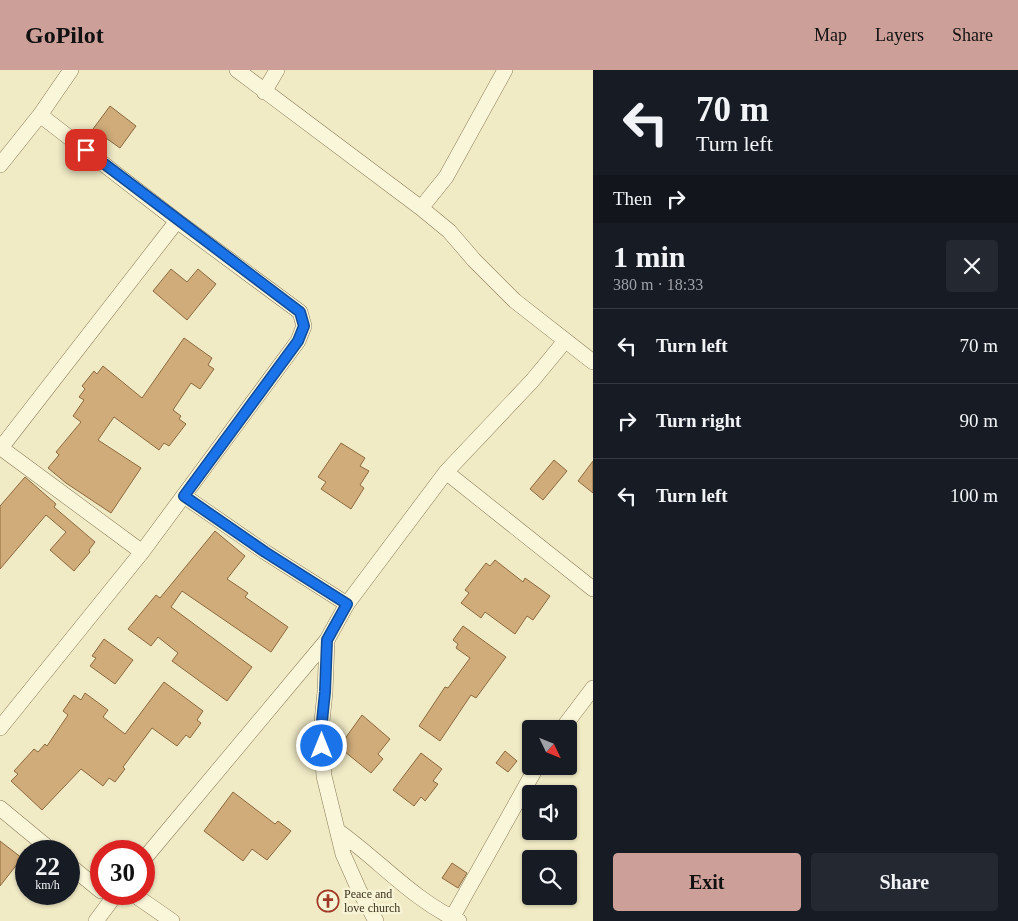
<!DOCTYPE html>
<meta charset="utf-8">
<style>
body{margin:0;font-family:"Times New Roman",serif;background:#242831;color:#f1f3f6;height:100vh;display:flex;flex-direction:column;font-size:19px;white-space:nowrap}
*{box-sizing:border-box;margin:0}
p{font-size:16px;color:#9ea1a6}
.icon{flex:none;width:28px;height:28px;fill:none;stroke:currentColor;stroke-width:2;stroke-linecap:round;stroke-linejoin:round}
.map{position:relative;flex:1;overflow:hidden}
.panel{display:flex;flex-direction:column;background:#171b24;width:425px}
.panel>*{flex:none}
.banner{background:#171b24;color:#f1f3f6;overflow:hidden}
.needle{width:32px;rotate:133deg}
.buttons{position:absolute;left:522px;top:650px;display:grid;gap:10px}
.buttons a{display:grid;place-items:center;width:55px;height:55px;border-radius:5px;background:#171b24;box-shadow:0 1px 4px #0004;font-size:25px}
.speed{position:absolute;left:15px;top:770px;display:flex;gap:10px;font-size:25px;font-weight:700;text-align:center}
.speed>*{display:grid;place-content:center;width:65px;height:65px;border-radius:50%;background:#171b24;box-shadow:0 1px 4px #0004;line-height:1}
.speed small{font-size:12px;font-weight:400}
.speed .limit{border:8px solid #d22;background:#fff;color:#111}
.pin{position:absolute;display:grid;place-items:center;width:42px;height:42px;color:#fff;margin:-21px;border-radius:10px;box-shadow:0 2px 8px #0006}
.me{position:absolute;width:55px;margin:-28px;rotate:0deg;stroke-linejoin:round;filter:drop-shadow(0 0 4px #0008)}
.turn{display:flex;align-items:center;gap:18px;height:105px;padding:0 20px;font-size:22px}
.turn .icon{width:65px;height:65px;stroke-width:2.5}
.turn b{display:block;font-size:35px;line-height:42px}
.then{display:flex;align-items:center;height:48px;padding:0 20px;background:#0003;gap:10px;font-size:19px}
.round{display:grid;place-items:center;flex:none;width:52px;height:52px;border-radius:5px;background:#242831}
.summary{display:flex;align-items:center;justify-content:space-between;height:85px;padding:0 20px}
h1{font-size:30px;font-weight:700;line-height:38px}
.primary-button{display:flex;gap:10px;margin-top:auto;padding:10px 20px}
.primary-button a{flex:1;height:58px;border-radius:5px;background:#cca099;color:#111;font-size:20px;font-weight:700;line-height:58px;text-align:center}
.primary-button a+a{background:#242831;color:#f1f3f6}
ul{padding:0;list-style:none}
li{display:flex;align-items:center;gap:15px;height:75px;padding:0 20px;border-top:1px solid #363941}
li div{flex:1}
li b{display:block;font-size:19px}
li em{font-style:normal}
header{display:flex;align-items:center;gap:30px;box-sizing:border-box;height:70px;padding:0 25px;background:#cca099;color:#111}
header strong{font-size:24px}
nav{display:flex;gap:28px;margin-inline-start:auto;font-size:18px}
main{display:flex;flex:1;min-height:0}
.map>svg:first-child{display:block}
.building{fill:#d0ac7a;stroke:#8d6a3f}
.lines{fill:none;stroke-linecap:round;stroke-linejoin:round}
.minor-casing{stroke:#8c7d5a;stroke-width:16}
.minor{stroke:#faf6d9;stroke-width:15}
.route-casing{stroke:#114b97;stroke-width:12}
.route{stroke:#1a73e8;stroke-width:9}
.labels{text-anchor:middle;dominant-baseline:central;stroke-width:5;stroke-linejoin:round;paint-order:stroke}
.poi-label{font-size:12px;fill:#3c321f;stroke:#f7f3d5;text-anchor:start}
</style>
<header>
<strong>GoPilot</strong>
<nav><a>Map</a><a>Layers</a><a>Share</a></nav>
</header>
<main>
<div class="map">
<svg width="593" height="851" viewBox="0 0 593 851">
<rect width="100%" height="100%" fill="#f0eac5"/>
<path class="building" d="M110,36l26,20 -16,22 -27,-19z
M171,199l16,13 11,-13 18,15 -29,36 -34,-29z
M184,268l28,20 -4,7 6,4 -14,20 -9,-6 -18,27 8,6 -2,3 7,5 -17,22 -5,-3 -5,7 -45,-33 -16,23 43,28 -30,45 -45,-30 -18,-15 11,-13 -3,-3 25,-30 -8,-6 11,-16 -5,-3 6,-8 -3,-3 12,-15 3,3 6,-8 39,32z
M341,373l24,15 -5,8 9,5 -9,14 4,3 -13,21 -30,-20 5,-7 -8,-5z
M554,390l13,11 -24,29 -13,-11z
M593,391v32l-15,-12z
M25,407l31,27 -2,3 41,35 -6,8 1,2 -16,19 -24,-21 16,-18 -20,-17 -46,54v-63z
M215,461l30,25 -18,23 21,14 -3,4 43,30 -17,25 -89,-61 -11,16 81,60 -25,34 -55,-40 6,-8 -20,-16 -7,9 -23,-17 28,-34 4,3z
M495,490l28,22 2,-4 25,18 -17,24 -6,-4 -12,18 -30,-22 -4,6 -20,-15 8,-10 -4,-3 21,-27 4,3z
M463,556l43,31 -30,41 -5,-3 -31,46 -21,-15 26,-39 3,1 22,-30 -14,-10 2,-4 -5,-4z
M104,569l29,21 -18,24 -25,-18 6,-8 -4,-2z
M164,612l39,29 -6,9 4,3 -11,15 -4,-3 -9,11 -25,-18 -29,39 2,2 -10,13 -6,-4 -6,8 -22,-17 -39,41 -31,-29 7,-7 -4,-3 20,-22 4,3 7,-8 2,2 21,-31 -5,-4 11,-16 7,5 4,-7 23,17 -5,7 22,17z
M362,645l28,24 -12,15 5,5 -12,14 -32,-26z
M505,681l12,10 -9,11 -12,-9z
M421,683l21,16 -9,12 5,3 -13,17 -4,-4 -7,9 -21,-16z
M233,722l42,32 3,-3 13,10 -24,29 -15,-11 -9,12 -39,-30z
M0,771l22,17 -22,28z
M452,793l15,10 -9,15 -16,-10z"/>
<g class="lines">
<g class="minor-casing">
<path id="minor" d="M237,0l184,138 28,23 25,29 41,41 78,61
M264,22l13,-22
M0,95l40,-50 31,-45
M421,138l25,-31 59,-107
M1,378l141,104
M0,379l177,-228
M446,402l147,117
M184,426l81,56 82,52
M327,570l-2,52 -4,39 3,45 19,78 16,36 17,31
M0,658l142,-176 156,-211 6,-15 -4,-14 -123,-91 -137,-106
M562,659l31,-41
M0,738l52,43
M338,761c41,29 74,68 121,90
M144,789l183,-219 20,-36 99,-132 86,-91 33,-40
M69,795l32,26
M133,824l39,27
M452,848l85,-152
M96,851l20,-27"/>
</g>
<use href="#minor" class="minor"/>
</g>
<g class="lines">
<g class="route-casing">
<path id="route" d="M86,80l214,162 4,14 -6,15 -114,155 81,56 82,52 -20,36 -2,52 -4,39 1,15"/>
</g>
<use href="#route" class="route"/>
</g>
<defs>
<g id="church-ring" transform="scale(1.125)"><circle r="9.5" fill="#f7f3d5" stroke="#9e3a27" stroke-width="1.5"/><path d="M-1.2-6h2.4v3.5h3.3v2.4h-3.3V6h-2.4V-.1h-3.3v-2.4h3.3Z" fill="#9e3a27"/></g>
</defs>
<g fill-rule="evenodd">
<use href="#church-ring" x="328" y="831"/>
</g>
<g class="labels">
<g class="poi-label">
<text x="344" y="824">Peace and<tspan x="344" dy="14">love church</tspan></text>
</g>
</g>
</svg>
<div class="buttons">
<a><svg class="needle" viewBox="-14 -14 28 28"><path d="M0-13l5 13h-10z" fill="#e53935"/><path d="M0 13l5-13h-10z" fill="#9ea1a6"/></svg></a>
<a><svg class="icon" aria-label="sound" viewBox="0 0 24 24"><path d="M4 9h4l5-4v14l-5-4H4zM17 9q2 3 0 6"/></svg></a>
<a><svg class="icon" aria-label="search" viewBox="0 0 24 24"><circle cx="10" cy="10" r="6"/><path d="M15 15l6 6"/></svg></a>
</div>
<div class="speed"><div>22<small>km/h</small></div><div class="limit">30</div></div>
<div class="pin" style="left:86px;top:80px;background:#d93025"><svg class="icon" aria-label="arrive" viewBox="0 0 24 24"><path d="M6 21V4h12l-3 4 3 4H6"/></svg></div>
<svg class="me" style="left:322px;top:676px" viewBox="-20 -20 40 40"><circle r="17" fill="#1a73e8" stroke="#fff" stroke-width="3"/><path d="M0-11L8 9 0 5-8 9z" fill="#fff"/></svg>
</div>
<section class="panel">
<div class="banner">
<div class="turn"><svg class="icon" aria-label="left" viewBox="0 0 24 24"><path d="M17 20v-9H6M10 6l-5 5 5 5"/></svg><div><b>70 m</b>Turn left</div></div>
<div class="then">Then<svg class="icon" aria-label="right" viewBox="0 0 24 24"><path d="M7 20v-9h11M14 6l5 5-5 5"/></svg></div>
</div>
<div class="summary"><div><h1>1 min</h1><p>380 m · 18:33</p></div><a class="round"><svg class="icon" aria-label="close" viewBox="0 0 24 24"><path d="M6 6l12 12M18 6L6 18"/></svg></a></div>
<ul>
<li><svg class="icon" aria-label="left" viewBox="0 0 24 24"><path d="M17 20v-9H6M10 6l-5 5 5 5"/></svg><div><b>Turn left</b></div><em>70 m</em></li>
<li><svg class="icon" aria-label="right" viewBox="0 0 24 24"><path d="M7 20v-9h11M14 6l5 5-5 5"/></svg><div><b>Turn right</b></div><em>90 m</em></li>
<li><svg class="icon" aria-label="left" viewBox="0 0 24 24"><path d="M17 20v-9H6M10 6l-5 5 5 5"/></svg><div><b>Turn left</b></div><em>100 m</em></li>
</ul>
<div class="primary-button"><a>Exit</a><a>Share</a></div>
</section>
</main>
